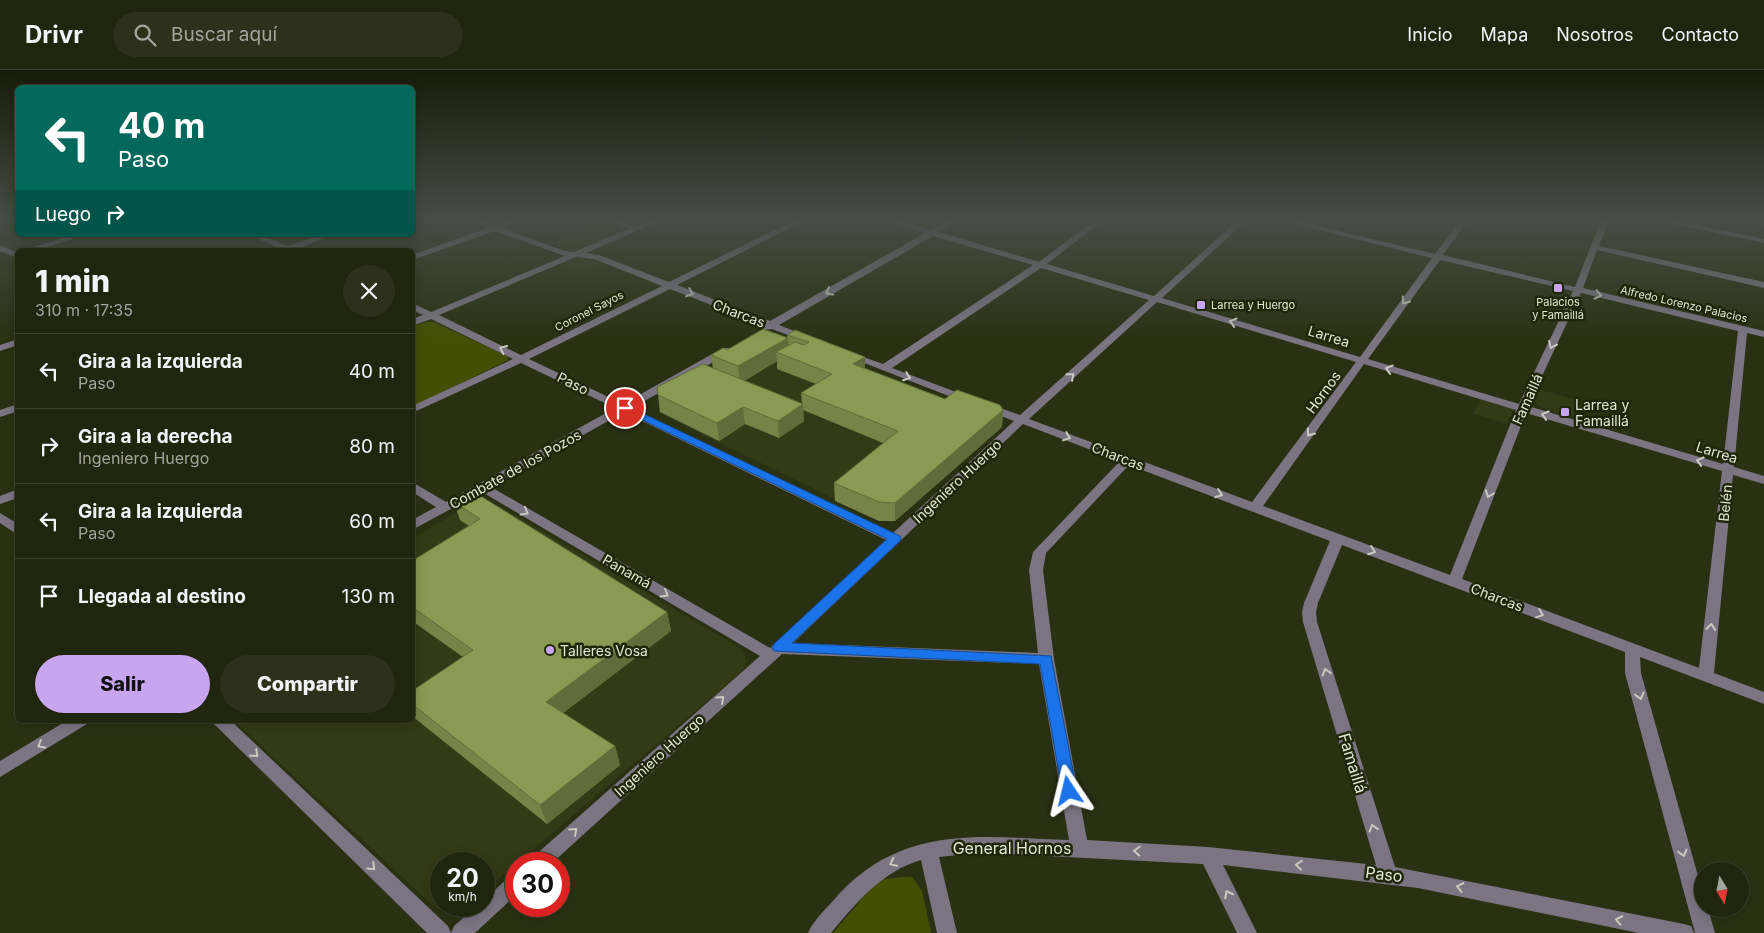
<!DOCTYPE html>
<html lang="es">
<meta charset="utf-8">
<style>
body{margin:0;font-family:Inter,sans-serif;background:#2d311c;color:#f1f3f6;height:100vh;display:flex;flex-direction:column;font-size:19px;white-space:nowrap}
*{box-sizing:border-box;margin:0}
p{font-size:16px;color:#a2a59e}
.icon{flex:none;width:28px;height:28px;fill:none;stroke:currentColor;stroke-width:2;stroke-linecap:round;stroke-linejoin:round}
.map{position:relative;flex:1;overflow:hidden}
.details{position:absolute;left:15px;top:178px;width:400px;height:475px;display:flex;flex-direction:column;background:#20250e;border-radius:8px;box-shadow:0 2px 12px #0003,0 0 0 1px #3d422e}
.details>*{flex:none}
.banner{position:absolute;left:15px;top:15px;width:400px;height:152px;border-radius:8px;box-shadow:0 2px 12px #0003,0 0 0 1px #3d422e;background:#00695c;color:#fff;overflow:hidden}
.needle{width:32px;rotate:170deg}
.controls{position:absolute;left:1694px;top:792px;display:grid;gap:10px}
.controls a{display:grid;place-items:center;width:55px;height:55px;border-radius:50%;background:#20250e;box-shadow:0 2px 12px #0003,0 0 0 1px #3d422e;font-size:25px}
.speed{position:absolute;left:430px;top:782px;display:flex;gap:10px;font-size:25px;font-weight:700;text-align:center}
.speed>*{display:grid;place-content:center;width:65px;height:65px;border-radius:50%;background:#20250e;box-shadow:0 2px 12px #0003,0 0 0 1px #3d422e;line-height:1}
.speed small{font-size:12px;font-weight:400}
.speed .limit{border:8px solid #d22;background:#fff;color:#111}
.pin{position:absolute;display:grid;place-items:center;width:42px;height:42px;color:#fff;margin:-21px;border:2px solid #fff;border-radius:50%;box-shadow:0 1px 5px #0007}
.me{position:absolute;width:55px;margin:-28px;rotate:350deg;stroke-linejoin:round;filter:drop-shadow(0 0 4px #0008)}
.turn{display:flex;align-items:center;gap:18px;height:105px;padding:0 20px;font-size:22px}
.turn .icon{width:65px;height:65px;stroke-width:2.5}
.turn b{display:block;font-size:35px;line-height:42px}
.then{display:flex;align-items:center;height:48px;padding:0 20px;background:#0003;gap:10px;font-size:19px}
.round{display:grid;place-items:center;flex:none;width:52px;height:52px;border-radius:26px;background:#2d311c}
.headline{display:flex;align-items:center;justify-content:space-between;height:85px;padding:0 20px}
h1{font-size:30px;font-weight:800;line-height:38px}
.action{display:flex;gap:10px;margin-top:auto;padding:10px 20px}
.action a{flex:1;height:58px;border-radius:30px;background:#c7a6ef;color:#111;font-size:20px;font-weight:800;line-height:58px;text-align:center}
.action a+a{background:#2d311c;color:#f1f3f6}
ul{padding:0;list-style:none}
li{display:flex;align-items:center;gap:15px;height:75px;padding:0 20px;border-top:1px solid #3d422e}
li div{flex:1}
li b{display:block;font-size:19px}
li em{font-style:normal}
header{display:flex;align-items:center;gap:30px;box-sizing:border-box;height:70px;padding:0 25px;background:#20250e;border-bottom:1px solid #3d422e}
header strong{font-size:24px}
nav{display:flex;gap:28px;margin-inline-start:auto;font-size:18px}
.search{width:350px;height:45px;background:#2d311c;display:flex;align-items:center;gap:12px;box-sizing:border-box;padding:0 18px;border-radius:28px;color:#a2a59e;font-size:19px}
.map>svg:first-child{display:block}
.built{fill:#333a16}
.green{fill:#435004}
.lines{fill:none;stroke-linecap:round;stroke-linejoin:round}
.minor{fill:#7b7583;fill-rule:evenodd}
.wall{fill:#768447;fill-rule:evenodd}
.shaded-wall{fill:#606c39}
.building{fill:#899a52;stroke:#606c39}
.oneway{stroke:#c8cac0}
.route{fill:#1a73e8;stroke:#114b97}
.poi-dot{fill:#c7a6ef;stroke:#202709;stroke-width:2}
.labels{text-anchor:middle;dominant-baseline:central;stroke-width:5;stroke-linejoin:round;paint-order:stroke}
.far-poi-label{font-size:11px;fill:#e1e6d5;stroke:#202709}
.far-street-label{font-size:11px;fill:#e1e6d5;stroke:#202709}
.street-label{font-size:14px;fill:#e1e6d5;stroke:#202709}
.poi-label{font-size:14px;fill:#e1e6d5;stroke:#202709;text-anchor:start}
.near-street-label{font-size:16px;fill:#e1e6d5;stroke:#202709}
</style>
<header>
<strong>Drivr</strong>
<div class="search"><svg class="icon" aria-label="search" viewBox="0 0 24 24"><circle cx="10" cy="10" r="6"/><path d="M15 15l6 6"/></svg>Buscar aquí</div>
<nav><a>Inicio</a><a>Mapa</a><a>Nosotros</a><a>Contacto</a></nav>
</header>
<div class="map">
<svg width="1764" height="863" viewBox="0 0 1764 863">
<rect width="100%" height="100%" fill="#2a3113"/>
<path class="built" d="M608,152l17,6 2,2 -48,21 -12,-1 -16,-6z
M580,187l21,6 -23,10 -19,-8z
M767,269l231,83 4,5 -107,94h-16l-220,-108v-10z
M1538,319l49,14 -5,17 -41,-13 -7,-6z
M1481,329l31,10 1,2 -7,13 -33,-11z
M490,433l10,3 235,139 8,6 3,10 -2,9 -260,221v-27h-43v42h21l-14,5 -11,-2 -204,-189h179l1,-182 54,-32z"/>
<path class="green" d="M427,252h7l73,34 1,4 -95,47 -1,-81z
M901,807h11l10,14 9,42h-98l45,-53z"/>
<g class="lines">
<path class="minor" d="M467,149h12l16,6 16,-6h12l-21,9 62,23 10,1 55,-23 -25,-10h12l20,7 16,-7h12l-78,34 13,2 70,27 128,-63h11l-131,66 93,36 155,-88 -43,-14h13l36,11 19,-11h10l-21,13 100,30 57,-43h9l-58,45 107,32 85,-77h9l-86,79 198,59 72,-99 -158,-39h15l146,35 26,-35h8l-26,36 132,32 26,-68h8l-10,27 165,36v6l-167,-38 -14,38 181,43v6l-17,-4 -13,134 30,9v8l-31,-9 -19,198 50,19v12l-124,-47 1,16 61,217v19h6l7,24h-20l-70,-260v-21l-283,-107 -24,58 -2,9 1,10 78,245 289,57 7,2 3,7h-55l-221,-45 -195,-23 34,68h-20l-34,-69 -197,-10h-39l-28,3 18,76h-20l-16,-73c-40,12 -65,43 -90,73h-23c6,-14 21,-27 31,-39 66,-70 142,-57 230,-54l-30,-176 -257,-10 -231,210h-22l3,-6 228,-202 -278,-164 -70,38v-10l24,-13 -24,-15v-10l34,20 169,-94 -94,-45 -109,50v-7l101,-47 -82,-40 -19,7v-7l11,-4 -11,-5v-7l19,9 134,-56 -70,-25 -83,29v-5l75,-27zM933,166l100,29 -150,99 -34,-12 -5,3 120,47 4,1 5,-3 -1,-2 -80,-30 149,-100 108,32 -129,115 -29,-10h-8l-1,2 1,2 31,12 -121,112 -261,-125 99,-56v-4h-8l-100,56 -94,-45 141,-70 93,36 -2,3 2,2 9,-1 32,12h6v-4l-31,-12zM576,187l18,2 68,27 -141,69 -82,-40zM1440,190l133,31 -54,113 -151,-45zM1581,223l157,38 -15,133 -195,-58zM1157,232l199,60 -104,140 -223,-83zM1364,294l152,46 -66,165 -187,-69zM624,342l262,128 -116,108 -279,-161zM1526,343l196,58 -23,197 -237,-89zM1023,354l97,37 -87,91 -4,18 9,83 -245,-10zM1129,395l201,76 -26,62 -2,9 1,10 73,243 -168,-18 -121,-7 -33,-181 -11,-89 3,-17z
M1652,149h17l95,20v4z
M71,165h13l-45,15h-13z
M249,165h11l28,11 31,-11h12l-35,15h-16l1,-1z
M0,175l18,8v5l-18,-7z
M18,269v6l-18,6v-6z
M18,334v7l-18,6v-7z
M18,419v9l-18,6v-8z
M0,443l18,11v11l-18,-12z
M68,650h21l-2,4 -87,53v-16z
M212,650h18l218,206 3,7h-24l-213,-209z
M516,804v21l-41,38h-24l3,-7 23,-20h7v-6l25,-23z"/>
</g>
<path class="wall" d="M795,260l70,38 80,31 58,11 -1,17 -107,94h-16l-44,-20 -1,-18 49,-40 -80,-33 1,11 -25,17 -34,-14 -26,17 -59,-29 -2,-17 55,-26 -2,-14 16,-5 60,-12v-3zM777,291v8l39,15 -15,9 1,11 -58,-23z
M454,432l213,110 4,19 -108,82 52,33 5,19 -73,59 -135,-108v-25l51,-34 -51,-36v-60l57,-35 -9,-6z"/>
<path class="shaded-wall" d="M788,268l1,16 -13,-2 1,9 -37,22 -2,-17z
M865,287v16l-12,-9z
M803,334l1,17 -25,17 -1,-17z
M743,337l2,17 -26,17 -2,-18z
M1003,340l-1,17 -107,94v-18z
M667,542l4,19 -119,90 -6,-19z
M615,676l5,19 -73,59 -7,-19z"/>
<path class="building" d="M763,259l25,9 -50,28 -27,-11 12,-7 4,2z
M795,260l70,27 -12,7 92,35 12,-9 43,15 3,5 -108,93 -16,-1 -45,-19 64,-52 -97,-38 31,-19 -56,-22 19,-10 9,3 5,-3 -22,-7z
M703,294l100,40 -25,17 -35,-14 -26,16 -59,-28 -1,-8z
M466,425h13l188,117 -121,90 69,44 -75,59 -128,-101v-13l61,-41 -61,-43v-46l68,-42 -26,-17z"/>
<defs><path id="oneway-chevron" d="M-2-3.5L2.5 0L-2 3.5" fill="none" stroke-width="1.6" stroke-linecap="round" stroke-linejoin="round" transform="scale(1.25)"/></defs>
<g class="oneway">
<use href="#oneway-chevron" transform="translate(829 222) rotate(151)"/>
<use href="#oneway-chevron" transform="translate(690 223) rotate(21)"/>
<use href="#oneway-chevron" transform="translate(1598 225) rotate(13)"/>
<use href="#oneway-chevron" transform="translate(1405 231) rotate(125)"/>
<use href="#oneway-chevron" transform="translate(1233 252) rotate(-163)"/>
<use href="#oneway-chevron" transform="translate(1552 275) rotate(115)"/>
<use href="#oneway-chevron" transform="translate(503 279) rotate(-155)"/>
<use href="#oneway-chevron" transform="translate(1389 299) rotate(-163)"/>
<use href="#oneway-chevron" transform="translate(1071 306) rotate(-42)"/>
<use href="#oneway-chevron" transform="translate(907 307) rotate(21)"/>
<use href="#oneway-chevron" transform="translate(1545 345) rotate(-164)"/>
<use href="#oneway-chevron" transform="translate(1310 363) rotate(126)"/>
<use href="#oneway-chevron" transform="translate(1067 367) rotate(21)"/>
<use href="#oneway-chevron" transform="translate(1700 391) rotate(-163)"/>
<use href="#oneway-chevron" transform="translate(1219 424) rotate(20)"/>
<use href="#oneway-chevron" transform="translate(1489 424) rotate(111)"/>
<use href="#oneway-chevron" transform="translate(525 442) rotate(30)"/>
<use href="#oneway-chevron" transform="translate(1372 481) rotate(20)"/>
<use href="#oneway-chevron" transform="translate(665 524) rotate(30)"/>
<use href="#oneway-chevron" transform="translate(1540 544) rotate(21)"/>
<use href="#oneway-chevron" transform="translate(1711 557) rotate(-84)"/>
<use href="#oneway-chevron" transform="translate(1326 602) rotate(-107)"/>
<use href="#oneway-chevron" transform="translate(1640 626) rotate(75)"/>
<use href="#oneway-chevron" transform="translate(721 629) rotate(-42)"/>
<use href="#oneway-chevron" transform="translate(41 675) rotate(149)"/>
<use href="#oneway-chevron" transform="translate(255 684) rotate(44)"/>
<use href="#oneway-chevron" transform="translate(1373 758) rotate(-107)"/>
<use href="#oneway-chevron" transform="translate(574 761) rotate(-42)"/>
<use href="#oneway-chevron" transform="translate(1137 781) rotate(-177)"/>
<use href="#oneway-chevron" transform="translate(1683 783) rotate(75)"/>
<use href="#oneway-chevron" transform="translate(893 793) rotate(154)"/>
<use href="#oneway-chevron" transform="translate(1299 795) rotate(-174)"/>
<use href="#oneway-chevron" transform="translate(372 797) rotate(44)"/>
<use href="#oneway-chevron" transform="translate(1460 817) rotate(-168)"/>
<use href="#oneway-chevron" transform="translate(1228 824) rotate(-117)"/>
<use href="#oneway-chevron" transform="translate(1619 850) rotate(-168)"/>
</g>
<linearGradient id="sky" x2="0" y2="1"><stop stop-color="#171b0a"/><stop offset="0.55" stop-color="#444e44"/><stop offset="1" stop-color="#444e44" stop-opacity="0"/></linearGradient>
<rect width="1764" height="270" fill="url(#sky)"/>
<path class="route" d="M625,335l275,131 1,2 -1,3 -108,102 259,13 26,135 -2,5 -6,2 -5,-2 -2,-5 -22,-127 -266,-13 -2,-3 2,-4 113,-105 -265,-129v-4z"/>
<g class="poi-dot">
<rect x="1553" y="213" width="10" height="10" rx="2.5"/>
<rect x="1196" y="230" width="10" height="10" rx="2.5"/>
<rect x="1560" y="337" width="10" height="10" rx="2.5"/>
<circle cx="550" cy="580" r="5"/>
</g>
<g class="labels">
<g class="far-poi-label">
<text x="1558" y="232">Palacios<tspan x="1558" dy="13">y Famaillá</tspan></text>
<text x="1211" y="235" text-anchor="start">Larrea y Huergo</text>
</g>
<g class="far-street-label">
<text transform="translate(1684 234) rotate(13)">Alfredo Lorenzo Palacios</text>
<text transform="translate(589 241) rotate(-27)">Coronel Sayos</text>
</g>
<g class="street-label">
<text transform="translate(739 243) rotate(21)">Charcas</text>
<text transform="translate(1329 266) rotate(17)">Larrea</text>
<text transform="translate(573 313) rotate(26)">Paso</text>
<text transform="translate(1323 322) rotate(-54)">Hornos</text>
<text transform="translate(1527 329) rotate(-66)">Famaillá</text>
<text transform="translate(1717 382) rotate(17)">Larrea</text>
<text transform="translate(1118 386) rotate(21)">Charcas</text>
<text transform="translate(515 399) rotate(-29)">Combate de los Pozos</text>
<text transform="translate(957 411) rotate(-43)">Ingeniero Huergo</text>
<text transform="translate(1725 433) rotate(-84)">Belén</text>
<text transform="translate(627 501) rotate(30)">Panamá</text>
<text transform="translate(1497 527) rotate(21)">Charcas</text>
<text transform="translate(659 685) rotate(-42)">Ingeniero Huergo</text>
</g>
<g class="poi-label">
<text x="1575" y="334">Larrea y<tspan x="1575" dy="16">Famaillá</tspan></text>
<text x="560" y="580">Talleres Vosa</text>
</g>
<g class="near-street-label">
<text transform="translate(1353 693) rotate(73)">Famaillá</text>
<text x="1012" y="778">General Hornos</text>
<text transform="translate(1384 804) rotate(7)">Paso</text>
</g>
</g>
</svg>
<div class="controls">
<a><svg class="needle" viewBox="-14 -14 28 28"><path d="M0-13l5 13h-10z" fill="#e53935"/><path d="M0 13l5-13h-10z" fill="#a2a59e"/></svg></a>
</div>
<div class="speed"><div>20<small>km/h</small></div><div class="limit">30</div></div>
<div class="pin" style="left:625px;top:338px;background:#d93025"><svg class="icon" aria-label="arrive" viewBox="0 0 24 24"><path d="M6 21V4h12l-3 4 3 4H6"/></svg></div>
<svg class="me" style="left:1069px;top:721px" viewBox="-20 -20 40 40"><path d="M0-17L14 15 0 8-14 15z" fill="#1a73e8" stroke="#fff" stroke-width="4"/></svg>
<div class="banner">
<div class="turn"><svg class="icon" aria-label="left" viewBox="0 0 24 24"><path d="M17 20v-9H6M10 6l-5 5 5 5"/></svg><div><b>40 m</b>Paso</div></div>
<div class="then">Luego<svg class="icon" aria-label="right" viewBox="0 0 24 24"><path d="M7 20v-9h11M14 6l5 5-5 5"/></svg></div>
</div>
<section class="details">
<div class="headline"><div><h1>1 min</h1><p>310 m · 17:35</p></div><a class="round"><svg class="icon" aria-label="close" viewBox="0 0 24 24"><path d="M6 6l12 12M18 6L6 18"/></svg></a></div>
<ul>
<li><svg class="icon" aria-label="left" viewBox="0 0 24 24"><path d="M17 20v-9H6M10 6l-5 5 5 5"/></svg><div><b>Gira a la izquierda</b><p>Paso</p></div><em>40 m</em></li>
<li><svg class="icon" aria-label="right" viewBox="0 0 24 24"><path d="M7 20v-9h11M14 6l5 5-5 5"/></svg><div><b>Gira a la derecha</b><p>Ingeniero Huergo</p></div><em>80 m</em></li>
<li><svg class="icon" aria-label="left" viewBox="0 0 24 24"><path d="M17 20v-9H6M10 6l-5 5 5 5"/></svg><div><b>Gira a la izquierda</b><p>Paso</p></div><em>60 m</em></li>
<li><svg class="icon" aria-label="arrive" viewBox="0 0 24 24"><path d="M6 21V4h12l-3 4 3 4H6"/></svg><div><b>Llegada al destino</b></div><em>130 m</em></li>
</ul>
<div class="action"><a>Salir</a><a>Compartir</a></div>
</section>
</div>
